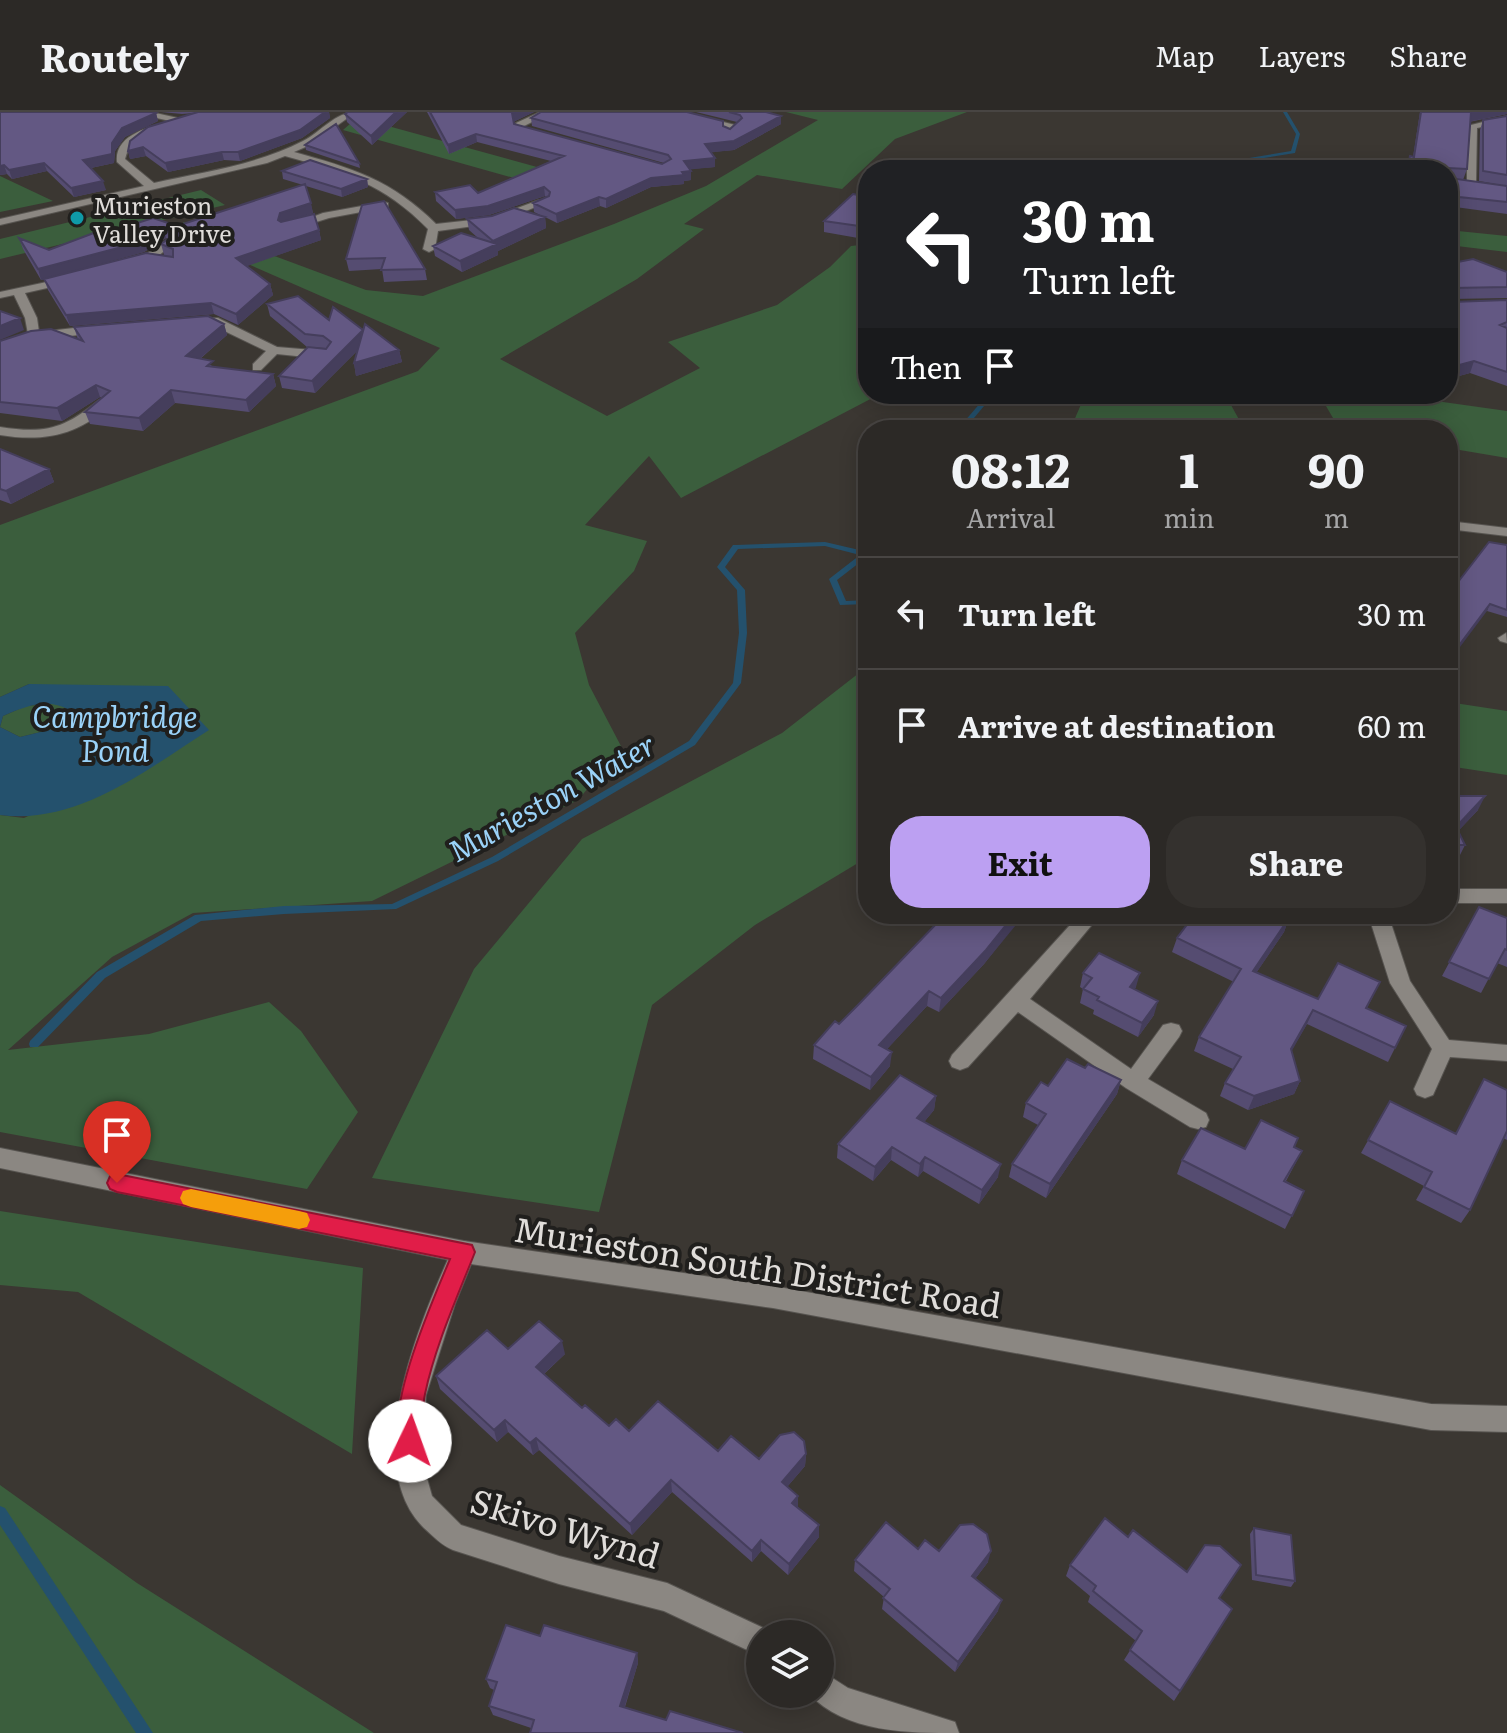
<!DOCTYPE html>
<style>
body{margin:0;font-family:Literata,serif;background:#34312e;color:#f1f3f6;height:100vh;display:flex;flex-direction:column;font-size:30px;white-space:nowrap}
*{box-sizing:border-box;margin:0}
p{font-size:26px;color:#a6a6a7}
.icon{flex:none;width:44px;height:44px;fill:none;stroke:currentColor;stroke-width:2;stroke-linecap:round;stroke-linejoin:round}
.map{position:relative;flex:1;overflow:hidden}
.side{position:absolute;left:858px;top:308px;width:600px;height:504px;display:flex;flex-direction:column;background:#2c2926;border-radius:32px;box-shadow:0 4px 20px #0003,0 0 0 2px #484543}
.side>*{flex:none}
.hud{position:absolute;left:858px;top:48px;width:600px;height:244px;border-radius:32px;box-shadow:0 4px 20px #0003,0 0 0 2px #484543;background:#202124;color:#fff;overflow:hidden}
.controls{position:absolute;left:746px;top:1508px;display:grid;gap:16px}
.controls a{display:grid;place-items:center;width:88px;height:88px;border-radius:50%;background:#2c2926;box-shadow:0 4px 20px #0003,0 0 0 2px #484543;font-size:40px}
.pin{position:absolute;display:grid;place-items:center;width:68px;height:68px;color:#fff;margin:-82px -34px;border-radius:50% 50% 50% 0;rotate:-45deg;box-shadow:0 0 8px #0007}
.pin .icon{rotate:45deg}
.me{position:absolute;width:88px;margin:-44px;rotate:3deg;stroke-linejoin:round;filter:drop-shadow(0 0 6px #0008)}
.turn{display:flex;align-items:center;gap:28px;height:168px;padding:0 32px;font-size:36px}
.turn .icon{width:104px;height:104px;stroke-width:2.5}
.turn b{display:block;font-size:56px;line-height:68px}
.then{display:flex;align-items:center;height:76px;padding:0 32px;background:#0003;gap:16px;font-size:30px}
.eta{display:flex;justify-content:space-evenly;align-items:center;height:136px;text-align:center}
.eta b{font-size:48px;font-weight:700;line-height:56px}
.action{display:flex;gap:16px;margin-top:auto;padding:16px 32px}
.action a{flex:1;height:92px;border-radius:32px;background:#bca0f2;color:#111;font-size:32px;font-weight:700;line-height:92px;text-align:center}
.action a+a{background:#34312e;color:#f1f3f6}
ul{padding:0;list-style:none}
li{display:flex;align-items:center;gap:24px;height:112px;padding:0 32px;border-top:2px solid #484543}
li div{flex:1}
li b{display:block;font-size:30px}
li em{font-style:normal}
header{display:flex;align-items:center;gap:48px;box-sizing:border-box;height:112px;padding:0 40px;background:#2c2926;border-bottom:2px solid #484543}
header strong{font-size:38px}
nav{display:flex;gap:44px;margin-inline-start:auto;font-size:28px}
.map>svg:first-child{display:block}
.green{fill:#3b5e3d}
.water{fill:#24516d}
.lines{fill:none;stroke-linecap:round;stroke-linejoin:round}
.stream{fill:#24516d;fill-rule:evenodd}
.street-casing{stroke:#575450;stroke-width:2}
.secondary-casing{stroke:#575450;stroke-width:2}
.street{fill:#8b8782;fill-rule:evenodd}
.secondary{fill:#8b8782;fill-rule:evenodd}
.wall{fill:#554c71}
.shaded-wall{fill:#453e5c}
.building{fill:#635883;stroke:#453e5c;stroke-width:2}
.route{fill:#e11d48;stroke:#92132f;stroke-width:2}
.slow{fill:#f59e0b}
.culture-dot{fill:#0f9aa8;stroke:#201f1d;stroke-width:3}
.labels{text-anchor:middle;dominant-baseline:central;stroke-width:8;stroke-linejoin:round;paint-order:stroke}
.far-poi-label{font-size:24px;fill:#e0ddda;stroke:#201f1d;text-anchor:start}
.water-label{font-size:30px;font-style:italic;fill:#9ad2f8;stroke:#201f1d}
.near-street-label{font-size:34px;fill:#e0ddda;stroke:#201f1d}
</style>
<header>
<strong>Routely</strong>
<nav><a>Map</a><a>Layers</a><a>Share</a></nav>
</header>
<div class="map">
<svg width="1507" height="1621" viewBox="0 0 1507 1621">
<rect width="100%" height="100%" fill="#3b3732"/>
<path class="green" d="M786,0h181l-72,27 -53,50 -85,-14 -73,49 20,5 -67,50 -137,80 107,57 93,-48 -32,-26 109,-37 53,-38 21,-21 17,-2v69l-11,7 5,44 6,4v26h12l-199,104 -32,-42 -64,69 62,16 -13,30 -59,62 14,52 33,63 -44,52 -206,101 -179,12 -81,44 -104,93 141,-16 120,-32 32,29 57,81 -51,77 -307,-57v-317l24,3 184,-89 -179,-45 -29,13v-172l418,-154 22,-23 -254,-111 -3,-15 183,68 57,6 191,-72 92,-38 112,-66z
M351,11l37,3 189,52 -24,11 -210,-59z
M0,64l53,25 -53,11z
M201,78l24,15 -225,54v-20z
M1448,118l59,6v16l-59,-7z
M1080,282h145l17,31 -3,5h-169l12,-28z
M1319,282h67l121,17v47l-59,-10v-18h-108z
M868,554v191l-113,68 -103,80 -53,207 -227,-34 102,-209 108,-130 200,-106z
M1448,590l59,9v64l-59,-9z
M57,591l12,7v10l-12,8 -37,9 -20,-10 3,-11 23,-10z
M0,1099l363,57 -11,186 -274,-162 -78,-7z
M0,1373l137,98 237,150h-374z"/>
<path class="water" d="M29,572l139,2 41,44c-63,40 -131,95 -209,85v-88l20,10 37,-9 12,-8v-10c-22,-13 -45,-3 -66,6l-3,11v-30z"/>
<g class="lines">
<path class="stream" d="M1283,0h4l13,22 -5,19 -107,17h-12l115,-19 5,-17z
M988,282h6l-30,36h-7z
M825,430l43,10v4l-31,24 9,21 22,-1v4l-28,1 -11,-26 31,-24 -35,-9 -87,3 -13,18 20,23 2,43 -6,50 -46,62 -197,116 -102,48 -112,5 -83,7 -96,57 -67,69h-8l-1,-3 1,-3 67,-69 98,-57 89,-9 108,-2 100,-47 197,-116 44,-58 6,-50 -2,-43 -20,-23 16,-22h3z
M0,1394l5,2 148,225h-17l-136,-208z"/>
<g class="street-casing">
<path id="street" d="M130,0h21l36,8c-21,12 -55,10 -62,39l29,24c49,-11 103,-18 149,-42 18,-9 32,-29 53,-29l-46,33 -16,7c58,16 98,28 142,72l54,-6 49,-18 9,2 -52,21 -58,8 -3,18 -6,3 -6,-3 5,-20c-44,-45 -84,-57 -143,-73l-18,7 -267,62v-6l144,-33 -27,-24c-3,-27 32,-35 53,-41z
M540,0h12l-28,14 3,4 15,4v4l-21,-4 -5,-11z
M667,0h17l55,14 -9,9 -5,-3 3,-4z
M1507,4v6l-30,6 -1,56 31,4v6l-40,-6v-62z
M384,90l4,1v4l-59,11 -38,12 -5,-3 37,-14z
M164,130l9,2 -15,12 16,5v4l-29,-6v-4z
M70,165l4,1v4l-49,11 12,25 2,14 61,-7 6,4 -2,3 -68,8 -36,11v-8l28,-9 -3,-16 -11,-23 -14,3v-6z
M196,206h22l59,29 48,4 6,4 -6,4 -48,-5 -16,16h-8v-6l13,-13 -54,-26 -16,-1z
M99,288l12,3c-31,33 -69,39 -111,32v-8c45,7 64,2 99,-27z
M1448,409l59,7v8l-59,-7z
M1506,521l1,10 -7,-2 -2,-3z
M1448,777h59v14h-59z
M1080,802h21l-71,85 101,70 32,-44 8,-2 8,2 3,6 -3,6 -31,42 58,34 3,7 -3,7 -8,2 -8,-2 -64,-39 -108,-76 -50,55 -8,3 -8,-3 -3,-6 3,-6z
M1368,802h20l22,67 39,59 58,5v16l-57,-4 -17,38 -8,3 -8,-3 -3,-6 18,-40 -42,-66z
M464,1129l9,3 3,8 -21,52 -29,91 -3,69 9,32 29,29 98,31 108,27 103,48 2,3h-12v22l-96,-45 -105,-27 -106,-34c-12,-5 -19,-13 -29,-22 -66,-65 -2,-213 31,-284z
M820,1558l28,18 107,34 4,11c-51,0 -113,0 -150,-39h11z"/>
</g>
<g class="secondary-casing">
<path id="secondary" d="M0,1036l464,93 309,45 658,118 76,2v26l-76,-2 -658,-122 -309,-45 -464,-95z"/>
</g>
<use href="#street" class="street"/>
<use href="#secondary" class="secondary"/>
</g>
<path class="wall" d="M0,0l156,1 2,8 -33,16 -10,14 -1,12 -23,5 15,22 -32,7 -27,-26 -35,8 -5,-5 -7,1z
M161,0h168l1,6 -28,20 -62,23 -16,-1 -56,12 -22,-16 -16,3 -2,-8 67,-38 -13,1z
M407,0l-35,33 -25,-23 -2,-8z
M427,0h107l-21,10 1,2 148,40 2,-1 -132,-37 -1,-8 192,8 7,3 7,-7 -41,-10h70l15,12 -47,26 -23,2 4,6v9l-26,2 2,11 -7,1v3l-33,3 -45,21 -6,-2 -43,17 -12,-6 1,11 -48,23v4l-36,17 -27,-16 -2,-10 45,-8 -9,-8 -2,-11 75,-3 -8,-4 -1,-9 13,-6 -1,-1 -56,19 -33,4 -20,-18 -1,-9 43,1 73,-32 -74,-19 -28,12z
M1420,0h87v2l-38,8 -2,47 -4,11 44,6v28l-52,-7 1,-3 -8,-1v-33l-35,-13z
M1507,4v70l-28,-5 1,-51 3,-10z
M305,33l54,18 1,5 -54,-18z
M282,59l85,8 1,8 -26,10 -36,-11 7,27 -17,6 23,11 2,10 -75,26 24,18 3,11 -35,30 -24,-11 -144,12 -22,-36 -4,-11 123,-23 -3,-1 -3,-11 7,-5 -2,-1 -22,14 -103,28 -18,-31 -4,-11 30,12 54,-16 74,-8 126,-41 -20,-6z
M868,85l-10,41 -34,-6v-11z
M362,93l63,64 2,11 -43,2 -2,-13 -33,2 -3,-12z
M1448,149l59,11v26l-56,1 1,3 55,-2v86l-37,-13 -22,6z
M267,192l96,26 36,20 3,12 -46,14 -2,-13 4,-13 -43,43 -33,-5 -3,-12 46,-28 -18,-1 -37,-31z
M224,212l3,11 -27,24 14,8 59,7 3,12 -27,26 -74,-9 -32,28 -53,-7 -5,-12 17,-14 -2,-1 -38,24 -62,-8v-72l78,-1 -4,-13z
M0,337l49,20 5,13 -43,22 -11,-4z
M1507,433v72l-20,-6z
M1448,684l30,14 -20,21 7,14 -7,14h-10z
M1479,795l28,11v49l-10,-4 -16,30 -39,-17z
M936,806h84l-36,46 -45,48 -12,-6 -40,43 3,17 -20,24 -57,-31 1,-14 25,-21 97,-100z
M1289,806l-5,14 -28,41 62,26 55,-3 -6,12 39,18 -18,36 -81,-38 -16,27 9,30 -6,13 -46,16 -28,-14 5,-13 8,-14 -39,-18 5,-14 35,-55 -62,-30 5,-14z
M1083,861l53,14 -2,2 20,26 -16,22 -45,-23 1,-4 -14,-7 3,-14 -3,-2z
M1085,956l36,12 -4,14 -71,104 -37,-21 3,-13 26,-39 -15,-8 3,-14z
M1484,967l23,11v50l-4,-2 -33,72 -9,13 -45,-23 8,-14 -63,-33 29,-52 66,33z
M936,984l-2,14 -10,12 74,55 -19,27 -56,-33 -5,6 -27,-17 -18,21 -36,-23 1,-14z
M1245,1037l57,2 -16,30 18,10 -19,38 -108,-55 5,-14z
M508,1237l57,5 -21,20 38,34 27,18 150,33 47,-5 -1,12 -18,21 11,20 21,18v12l-31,38 -27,-24 -9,11 -80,-70 -40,43 -93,-85 -6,5 -25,-23 -11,10 -57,-53 -4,-13z
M1254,1416l41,53 -4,6 -39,-7 -2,-46z
M1128,1425l91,62 13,10 -58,92 -50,-41 12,-19 -48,-39 2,-6 -24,-20 4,-11z
M918,1437l21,2 49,11 -13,17 23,32 -43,61 -73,-63 2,-12 -30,-26 1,-11z
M540,1524l97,17 1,10 -13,44 41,13 77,13 -212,-5 -38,-13 -4,-9 5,-16 -4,-2 -4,-9z"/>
<path class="shaded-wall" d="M325,0h4l1,6 -28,20 -62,23 -2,-9z
M396,0h11l-35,33 -1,-9z
M515,0h19l-21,10 -1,-9z
M1470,0h37v2l-40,8z
M156,1l2,8 -33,16 -10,14 -1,12 -28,6 -3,-9 29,-17 10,-15z
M781,4v8l-47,26 -28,3 -1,-9z
M476,22l1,8 -28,12 -1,-9z
M143,35l3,9 -16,3 -2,-8z
M222,40l2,8 -56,12 -3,-9z
M715,46v9l-30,3 -1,-9z
M44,51l3,8 -35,8 -3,-9z
M4,53l3,9 -7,1v-9z
M691,59v9l-7,1v3l-33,3 -45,21v-9l45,-21z
M367,67l1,8 -26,10 -1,-8z
M103,69l3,9 -32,7 -3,-9z
M544,75l1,9 -56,19 -33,4 -1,-9z
M599,85l1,9 -43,17 -1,-9z
M311,91l2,10 -31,10 -4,-3 2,-7z
M545,105l1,11 -48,23v4l-36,17 -2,-11 33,-15v-5z
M868,106v10l-10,10 1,-12z
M164,116l2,10 -22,14 -103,28 -3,-11z
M319,118l2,10 -82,29 -3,-11z
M270,172l3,11 -35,30 -2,-11z
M211,191l3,11 -144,12 -4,-11z
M20,206l4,12 -24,10v-14z
M224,212l3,11 -38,33 -3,-12z
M363,218l3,12 -51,51 -3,-12z
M399,238l3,12 -46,14 -2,-13z
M1474,249l-4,12 -22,6v-11z
M273,262l3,12 -27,26 -3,-12z
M96,273l4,12 -38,24 -5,-13z
M171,278l4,13 -32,28 -4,-13z
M49,357l5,13 -43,22 -5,-13z
M1490,492l-3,7 -39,52v-3z
M1485,684l-7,14 -29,31 7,-14z
M1015,802h10l-41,50 -45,48 2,-14z
M1289,806l-5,14 -36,53 5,-14z
M1140,861l-4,14 -10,14 4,-14z
M929,879l-2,15 -49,53 1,-14z
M1158,889l-4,14 -16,22 4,-14z
M1313,898l-6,14 -22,39 6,-14z
M892,940l-2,14 -20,24 1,-13z
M1121,968l-4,14 -71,104 4,-14z
M1300,969l-6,13 -46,16 6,-14z
M936,984l-2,14 -18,22 1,-14z
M892,1035l-1,13 -18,21 2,-14z
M925,1045l-2,14 -5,6 2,-13z
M1001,1052l-3,13 -19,27 3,-14z
M562,1229l3,13 -27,25 -2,-12z
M505,1308l3,12 -11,10 -3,-12z
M536,1326l3,12 -6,5 -3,-12z
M806,1342l-1,12 -24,28 1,-12z
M671,1368l1,12 -40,43 -2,-11z
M798,1384v11l-6,-4z
M819,1413v12l-31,38 1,-11z
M761,1428v11l-9,11v-11z
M991,1439l-3,11 -19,25 3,-11z
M1002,1488l-4,11 -43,61 3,-10z
M637,1541l1,10 -16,52 -2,-9z"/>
<path class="building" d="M0,0h152l4,1 -34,15 -10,15v11l-29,6 20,21 -32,7 -27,-25 -35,7 -5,-5 -4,1z
M198,0h127l-25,18 -62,22h-16l-57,11 -22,-16 -15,4 2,-10 18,-14z
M348,0h48l-25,24 -26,-22z
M430,0h85l-3,1 2,11 148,40 9,-5 -3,-4 -137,-37 10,-6h146l36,9v5l7,3 12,-11 -2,-3 -11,-3h37l15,4 -47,25 -29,3 10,14 -31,3 7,10 -9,1 2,3 -33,3 -45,21 -7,-2 -43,17 -23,-11 16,-7 1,-4 -6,-5 -56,19 -33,4 -20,-18 35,-7 8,8 86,-37 -88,-22 -28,11z
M1421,0h50l-4,57 -18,-1v10l58,8v16l-48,-5v-4l-11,-1v-22h-41l3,-14 4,1z
M1507,4v59l-24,-4v-51z
M336,12l23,39 -54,-18z
M310,48l57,19 -26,10 -59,-18z
M305,72l6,19 -31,10 -2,7 3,2 33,-8 5,16 -83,28 34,26 -34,30 -25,-11 -145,12 -22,-36 102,-26 27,4v-8l-12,-5 11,-8v-5l-8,-3 -23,14 -103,27 -19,-31 30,12 50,-19 4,3 50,-16 24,8z
M853,82l15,3v21l-9,8 -35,-5z
M384,89l41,68 -44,1 4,-12 -39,1 16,-54z
M514,96l31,9 -52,24 -26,-22 25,-3z
M461,121l36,11 -37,17 -27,-15z
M1473,147l34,13v15l-55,1 -3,3 3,11 55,-2v22l-7,3 7,3v44l-33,-11 -26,7v-107l5,2z
M298,184l31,24 4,-13 30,23 -51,51 -33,-5 29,-29 18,2 5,-7 -8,-6 -18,-2 -38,-30z
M0,199l20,7 -20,8z
M208,204l16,8 -38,32 27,5 -6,5 66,8 -27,26 -75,-10 -32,28 -54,-6 25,-21 -14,-6 -39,23 -57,-6v-61l31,-10 20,-2 32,12 -9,-14z
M365,212l34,26 -45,13z
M1292,310l50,8h-51z
M0,337l49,20 -43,22 -6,-2z
M1489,430l18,3v65l-17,-6 -42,56v-65z
M1448,684h37l-29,31 9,18h-17z
M1479,795l28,11v32l-2,-1 -16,30 -40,-17z
M940,802h75l-29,36 -45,48 -12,-7 -50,54 13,7 -21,25 -57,-32 21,-24 4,3 19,-19 82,-85 -4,-2z
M1195,802h86l8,4 -36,53 65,28 20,-36 42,19 -14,26 40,18 -11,22 -82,-38 -22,39 9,32 -46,15 -29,-13 16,-26 -42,-20 42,-68 -64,-31z
M1099,841l41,20 -10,14 28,14 -16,22 -45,-23 2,-3 -16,-8 9,-11 -9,-5z
M1067,947l18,9 3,-4 33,16 -71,104 -38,-20 34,-50 -20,-11 15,-21 7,4z
M900,963l36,21 -19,22 84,46 -19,26 -57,-33 -5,7 -28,-17 -17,20 -37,-23z
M1484,967l23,11v41l-37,79 -46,-23 8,-15 -64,-32 22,-39 66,33z
M1261,1008l37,18 -4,9 8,4 -18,30 20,10 -12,25 -110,-56 19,-32 44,21z
M539,1209l23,20 -26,26 46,41 3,-3 24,21 7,-7 13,12 29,-30 60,50 13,-15 28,23 21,-24 14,-3 10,9 2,13 -24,28 16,14 -6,7 27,22 -30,39 -28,-24 -9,11 -81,-71 -41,44 -94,-86 -6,5 -25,-23 -11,10 -58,-54 51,-46 21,19z
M1105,1406l23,19 5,-7 54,42 18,-27 15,1 21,19 -22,33 13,11 -52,82 -50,-41 12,-19 -49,-40 3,-5 -26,-21z
M886,1410l32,27 7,-9 14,11 21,-26 13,-1 14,10 4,17 -19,25 30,24 -44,62 -75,-64 7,-9 -35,-29z
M1254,1416l37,7 4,46 -39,-6z
M506,1513l34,11 4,-11 93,28 -17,53 46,14 4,-9 73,22h-213l4,-13 -45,-14 8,-24 -11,-3z"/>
<path class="route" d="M117,1062l355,71 3,7c-18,46 -40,94 -50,142 -4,18 1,38 -6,56l-9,3 -9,-3c-17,-41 32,-150 49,-191l-333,-67 -7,-3 -3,-6 3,-7z"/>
<path class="slow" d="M191,1077l108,22 8,2 3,7 -3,7 -8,2 -108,-22 -8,-3 -3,-6 3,-7z"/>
<circle class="culture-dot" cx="77" cy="106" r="8"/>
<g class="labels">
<g class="far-poi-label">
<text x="93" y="92">Murieston<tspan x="93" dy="28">Valley Drive</tspan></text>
</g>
<g class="water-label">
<text x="115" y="603">Campbridge<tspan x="115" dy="34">Pond</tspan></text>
<text transform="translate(551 684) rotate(-29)">Murieston Water</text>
</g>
<g class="near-street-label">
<text transform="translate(758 1153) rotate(9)">Murieston South District Road</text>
<text transform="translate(566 1414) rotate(17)">Skivo Wynd</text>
</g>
</g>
</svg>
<div class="controls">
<a><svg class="icon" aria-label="layers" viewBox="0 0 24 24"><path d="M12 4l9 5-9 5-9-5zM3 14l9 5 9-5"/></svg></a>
</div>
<div class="pin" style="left:117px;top:1071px;background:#d93025"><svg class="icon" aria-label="arrive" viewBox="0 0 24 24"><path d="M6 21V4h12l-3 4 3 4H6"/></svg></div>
<svg class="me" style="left:410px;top:1329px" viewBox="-20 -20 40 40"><circle r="19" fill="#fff"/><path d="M0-13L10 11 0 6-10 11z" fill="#e11d48"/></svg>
<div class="hud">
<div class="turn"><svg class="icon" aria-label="left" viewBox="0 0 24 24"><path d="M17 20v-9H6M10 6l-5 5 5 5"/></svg><div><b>30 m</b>Turn left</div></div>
<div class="then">Then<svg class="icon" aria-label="arrive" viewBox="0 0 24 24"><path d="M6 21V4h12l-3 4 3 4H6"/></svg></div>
</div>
<section class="side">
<div class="eta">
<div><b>08:12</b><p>Arrival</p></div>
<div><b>1</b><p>min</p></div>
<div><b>90</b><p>m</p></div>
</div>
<ul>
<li><svg class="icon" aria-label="left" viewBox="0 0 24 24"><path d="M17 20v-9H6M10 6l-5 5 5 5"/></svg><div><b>Turn left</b></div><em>30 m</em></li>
<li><svg class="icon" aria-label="arrive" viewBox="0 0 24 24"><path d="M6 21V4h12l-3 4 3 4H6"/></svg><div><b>Arrive at destination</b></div><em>60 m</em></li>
</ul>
<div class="action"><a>Exit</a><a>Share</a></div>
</section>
</div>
